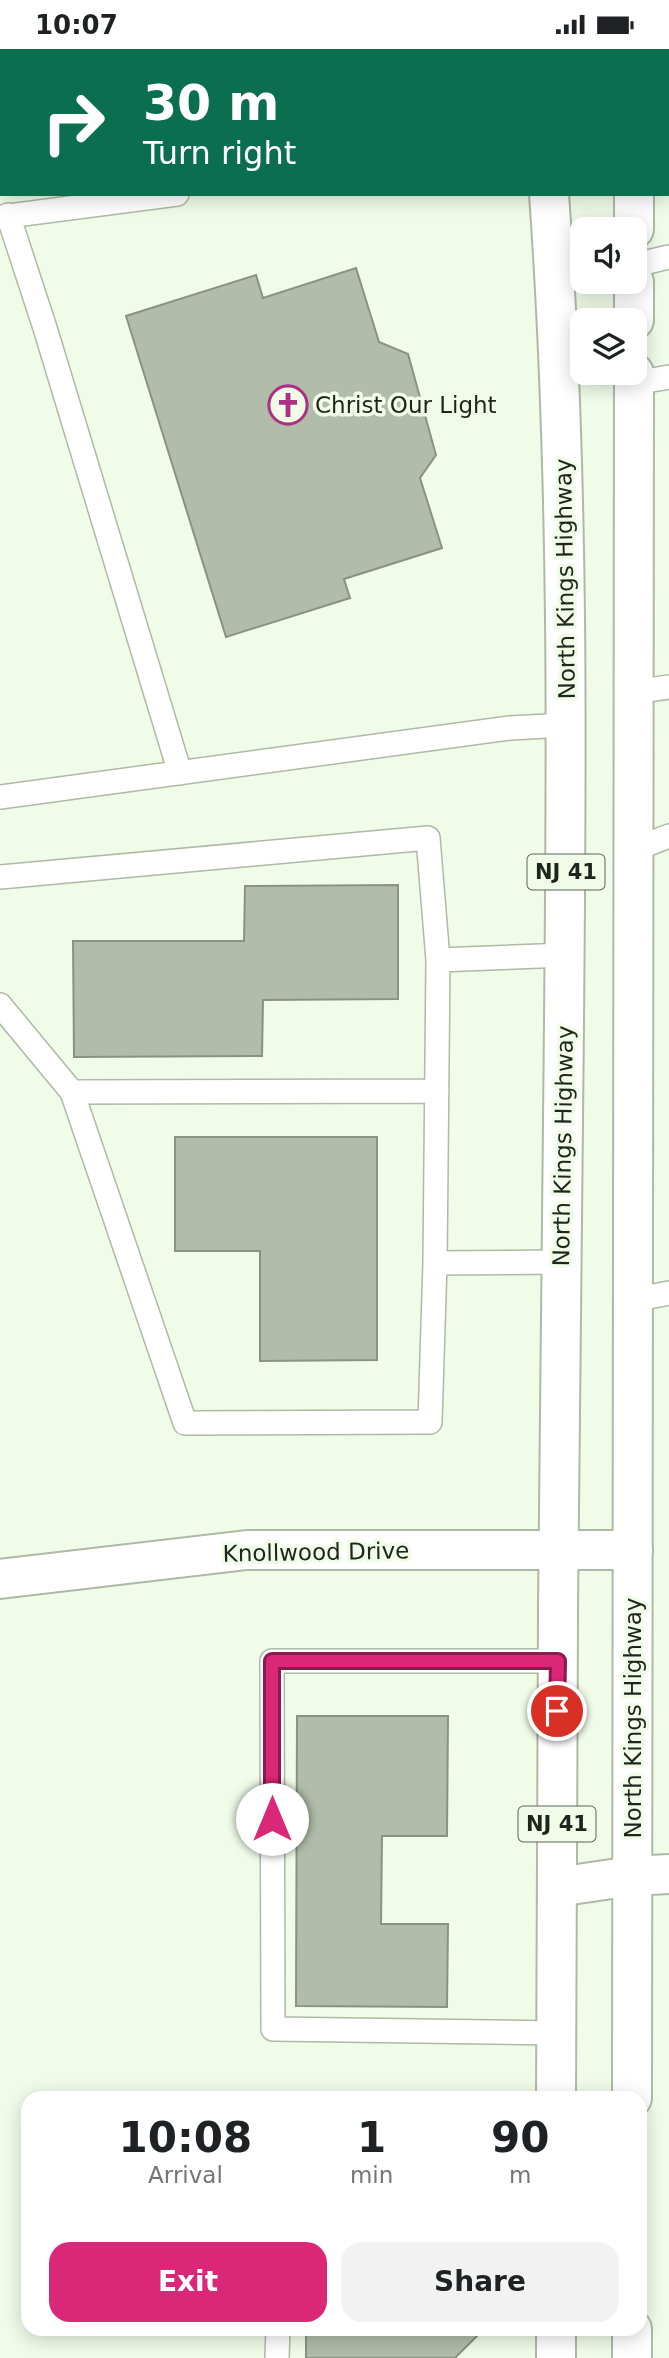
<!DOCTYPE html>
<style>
body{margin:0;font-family:"DejaVu Sans",sans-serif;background:#f2f2f2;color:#202124;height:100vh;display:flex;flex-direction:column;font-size:26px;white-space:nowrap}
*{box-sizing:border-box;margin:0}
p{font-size:23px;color:#757577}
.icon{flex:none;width:38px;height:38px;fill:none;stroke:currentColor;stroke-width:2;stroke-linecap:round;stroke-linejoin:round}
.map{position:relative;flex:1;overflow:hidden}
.panel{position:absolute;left:21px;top:2042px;width:626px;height:245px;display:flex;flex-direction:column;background:#fff;border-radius:21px;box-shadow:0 4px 18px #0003}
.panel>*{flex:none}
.top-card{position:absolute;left:0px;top:0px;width:670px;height:147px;box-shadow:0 4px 18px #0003;background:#0b6e4f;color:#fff;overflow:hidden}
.controls{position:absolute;left:570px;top:168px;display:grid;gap:14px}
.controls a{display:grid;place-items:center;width:77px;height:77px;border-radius:14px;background:#fff;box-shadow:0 4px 18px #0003;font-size:35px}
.pin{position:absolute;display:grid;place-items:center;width:60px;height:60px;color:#fff;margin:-30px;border:4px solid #fff;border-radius:50%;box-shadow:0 2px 7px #0007}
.me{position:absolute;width:77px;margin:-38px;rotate:0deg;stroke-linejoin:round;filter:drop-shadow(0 0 5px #0008)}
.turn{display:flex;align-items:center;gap:24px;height:147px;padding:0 28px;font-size:32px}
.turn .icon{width:91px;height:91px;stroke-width:2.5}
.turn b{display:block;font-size:49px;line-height:60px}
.eta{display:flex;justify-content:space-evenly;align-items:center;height:119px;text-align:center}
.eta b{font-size:42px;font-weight:700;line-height:49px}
.cta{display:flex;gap:14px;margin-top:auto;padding:14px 28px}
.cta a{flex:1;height:80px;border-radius:21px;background:#db2777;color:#fff;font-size:28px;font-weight:700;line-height:80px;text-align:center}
.cta a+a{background:#f2f2f2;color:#202124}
.status{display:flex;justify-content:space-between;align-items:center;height:49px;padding:0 35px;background:#fff;direction:ltr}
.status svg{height:19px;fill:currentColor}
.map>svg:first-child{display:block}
.building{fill:#b1bdaa;stroke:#889381;stroke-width:2}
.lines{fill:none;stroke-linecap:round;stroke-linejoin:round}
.lane-casing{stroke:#aeb9a6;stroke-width:26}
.street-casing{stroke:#aeb9a6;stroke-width:42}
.primary-casing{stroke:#aeb9a6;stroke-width:42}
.lane{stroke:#fff;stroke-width:23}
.street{stroke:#fff;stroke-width:38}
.primary{stroke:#fff;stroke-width:38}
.route-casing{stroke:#8e194d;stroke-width:18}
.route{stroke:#db2777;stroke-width:12}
.labels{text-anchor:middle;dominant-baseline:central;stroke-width:7;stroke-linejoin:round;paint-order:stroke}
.shield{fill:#f0fce8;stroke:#5e6559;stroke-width:2}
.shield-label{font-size:21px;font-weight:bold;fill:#1f241c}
.poi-label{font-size:23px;fill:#1f241c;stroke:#f0fce8;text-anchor:start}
.street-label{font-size:23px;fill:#1f241c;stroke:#f0fce8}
</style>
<div class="status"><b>10:07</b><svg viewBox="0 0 49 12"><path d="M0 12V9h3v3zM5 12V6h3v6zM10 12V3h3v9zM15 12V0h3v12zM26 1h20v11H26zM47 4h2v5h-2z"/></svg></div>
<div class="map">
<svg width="669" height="2309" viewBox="0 0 669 2309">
<rect width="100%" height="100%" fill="#f0fce8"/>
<path class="building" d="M356,219l23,74 29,12 28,101 -16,23 22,70 -98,31 6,19 -124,39 -100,-321 130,-41 7,23z
M398,836v114l-135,1 -1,56 -188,1 -1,-116h171l1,-55z
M175,1088h202v223l-117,1v-110h-85z
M297,1667h151l-1,120h-65l-1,88h67l-1,83 -151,-1z
M306,2280h171v7l-22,22h-149z"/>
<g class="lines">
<g class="lane-casing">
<path id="lane" d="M8,166l37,113 135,445
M0,168l177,-23
M635,216l34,-8
M555,228l28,-5
M634,334l35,-6
M634,643l35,-5
M0,748l510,-69 57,-3
M633,801l36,-14
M0,828l428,-39 10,122
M0,956l72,87 113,331 245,-1 5,-159
M72,1043l365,-1
M561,1213l-126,1 3,-303 127,-5
M633,1251l36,-7
M556,1984l-283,-4 -1,-368h286
M277,2309l1,-29"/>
</g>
<g class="street-casing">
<path id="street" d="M0,1530l247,-29h386
M557,1838l75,-11 37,-2"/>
</g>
<g class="primary-casing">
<path id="primary" d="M551,2v-2
M634,2v-2
M549,145c22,309 17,619 14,928 -4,325 -7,651 -7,976
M634,180v-35
M634,271v-38
M632,2049l2,-1725
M556,2280v29
M632,2280v29"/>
</g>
<use href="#lane" class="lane"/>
<use href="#street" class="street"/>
<use href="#primary" class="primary"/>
</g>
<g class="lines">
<g class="route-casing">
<path id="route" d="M272,1770v-158h286l-1,50"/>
</g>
<use href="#route" class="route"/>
</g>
<defs>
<g id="church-ring" transform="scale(2.0125)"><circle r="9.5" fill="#f0fce8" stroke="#ab3185" stroke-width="1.5"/><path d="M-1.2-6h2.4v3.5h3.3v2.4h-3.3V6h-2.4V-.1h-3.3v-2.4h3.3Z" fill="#ab3185"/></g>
</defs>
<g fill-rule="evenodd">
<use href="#church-ring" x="288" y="356"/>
</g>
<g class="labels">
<g class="shield">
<rect x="527.5" y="805.5" width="77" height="35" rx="5"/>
<rect x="518.5" y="1757.5" width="77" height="35" rx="5"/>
</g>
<g class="shield-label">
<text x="566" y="823">NJ 41</text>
<text x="557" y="1775">NJ 41</text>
</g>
<g class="poi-label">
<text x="315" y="356">Christ Our Light</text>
</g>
<g class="street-label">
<text transform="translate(565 530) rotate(-91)">North Kings Highway</text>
<text transform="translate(563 1097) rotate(-89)">North Kings Highway</text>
<text transform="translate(316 1503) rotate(-1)">Knollwood Drive</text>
<text transform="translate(633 1669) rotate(-90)">North Kings Highway</text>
</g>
</g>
</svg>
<div class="controls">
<a><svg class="icon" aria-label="sound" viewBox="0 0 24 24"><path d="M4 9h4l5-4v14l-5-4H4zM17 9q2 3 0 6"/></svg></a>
<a><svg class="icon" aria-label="layers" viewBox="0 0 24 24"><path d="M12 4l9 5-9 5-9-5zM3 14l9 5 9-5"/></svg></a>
</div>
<div class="pin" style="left:557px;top:1662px;background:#d93025"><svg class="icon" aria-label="arrive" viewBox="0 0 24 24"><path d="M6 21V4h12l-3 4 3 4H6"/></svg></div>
<svg class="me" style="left:272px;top:1770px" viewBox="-20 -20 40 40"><circle r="19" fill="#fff"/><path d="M0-13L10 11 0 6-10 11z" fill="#db2777"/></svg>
<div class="top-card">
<div class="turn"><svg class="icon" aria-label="right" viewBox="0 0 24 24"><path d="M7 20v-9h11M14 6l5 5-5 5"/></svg><div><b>30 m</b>Turn right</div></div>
</div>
<section class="panel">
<div class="eta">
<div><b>10:08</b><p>Arrival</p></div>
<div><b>1</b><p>min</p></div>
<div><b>90</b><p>m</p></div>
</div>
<div class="cta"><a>Exit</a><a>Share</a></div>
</section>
</div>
